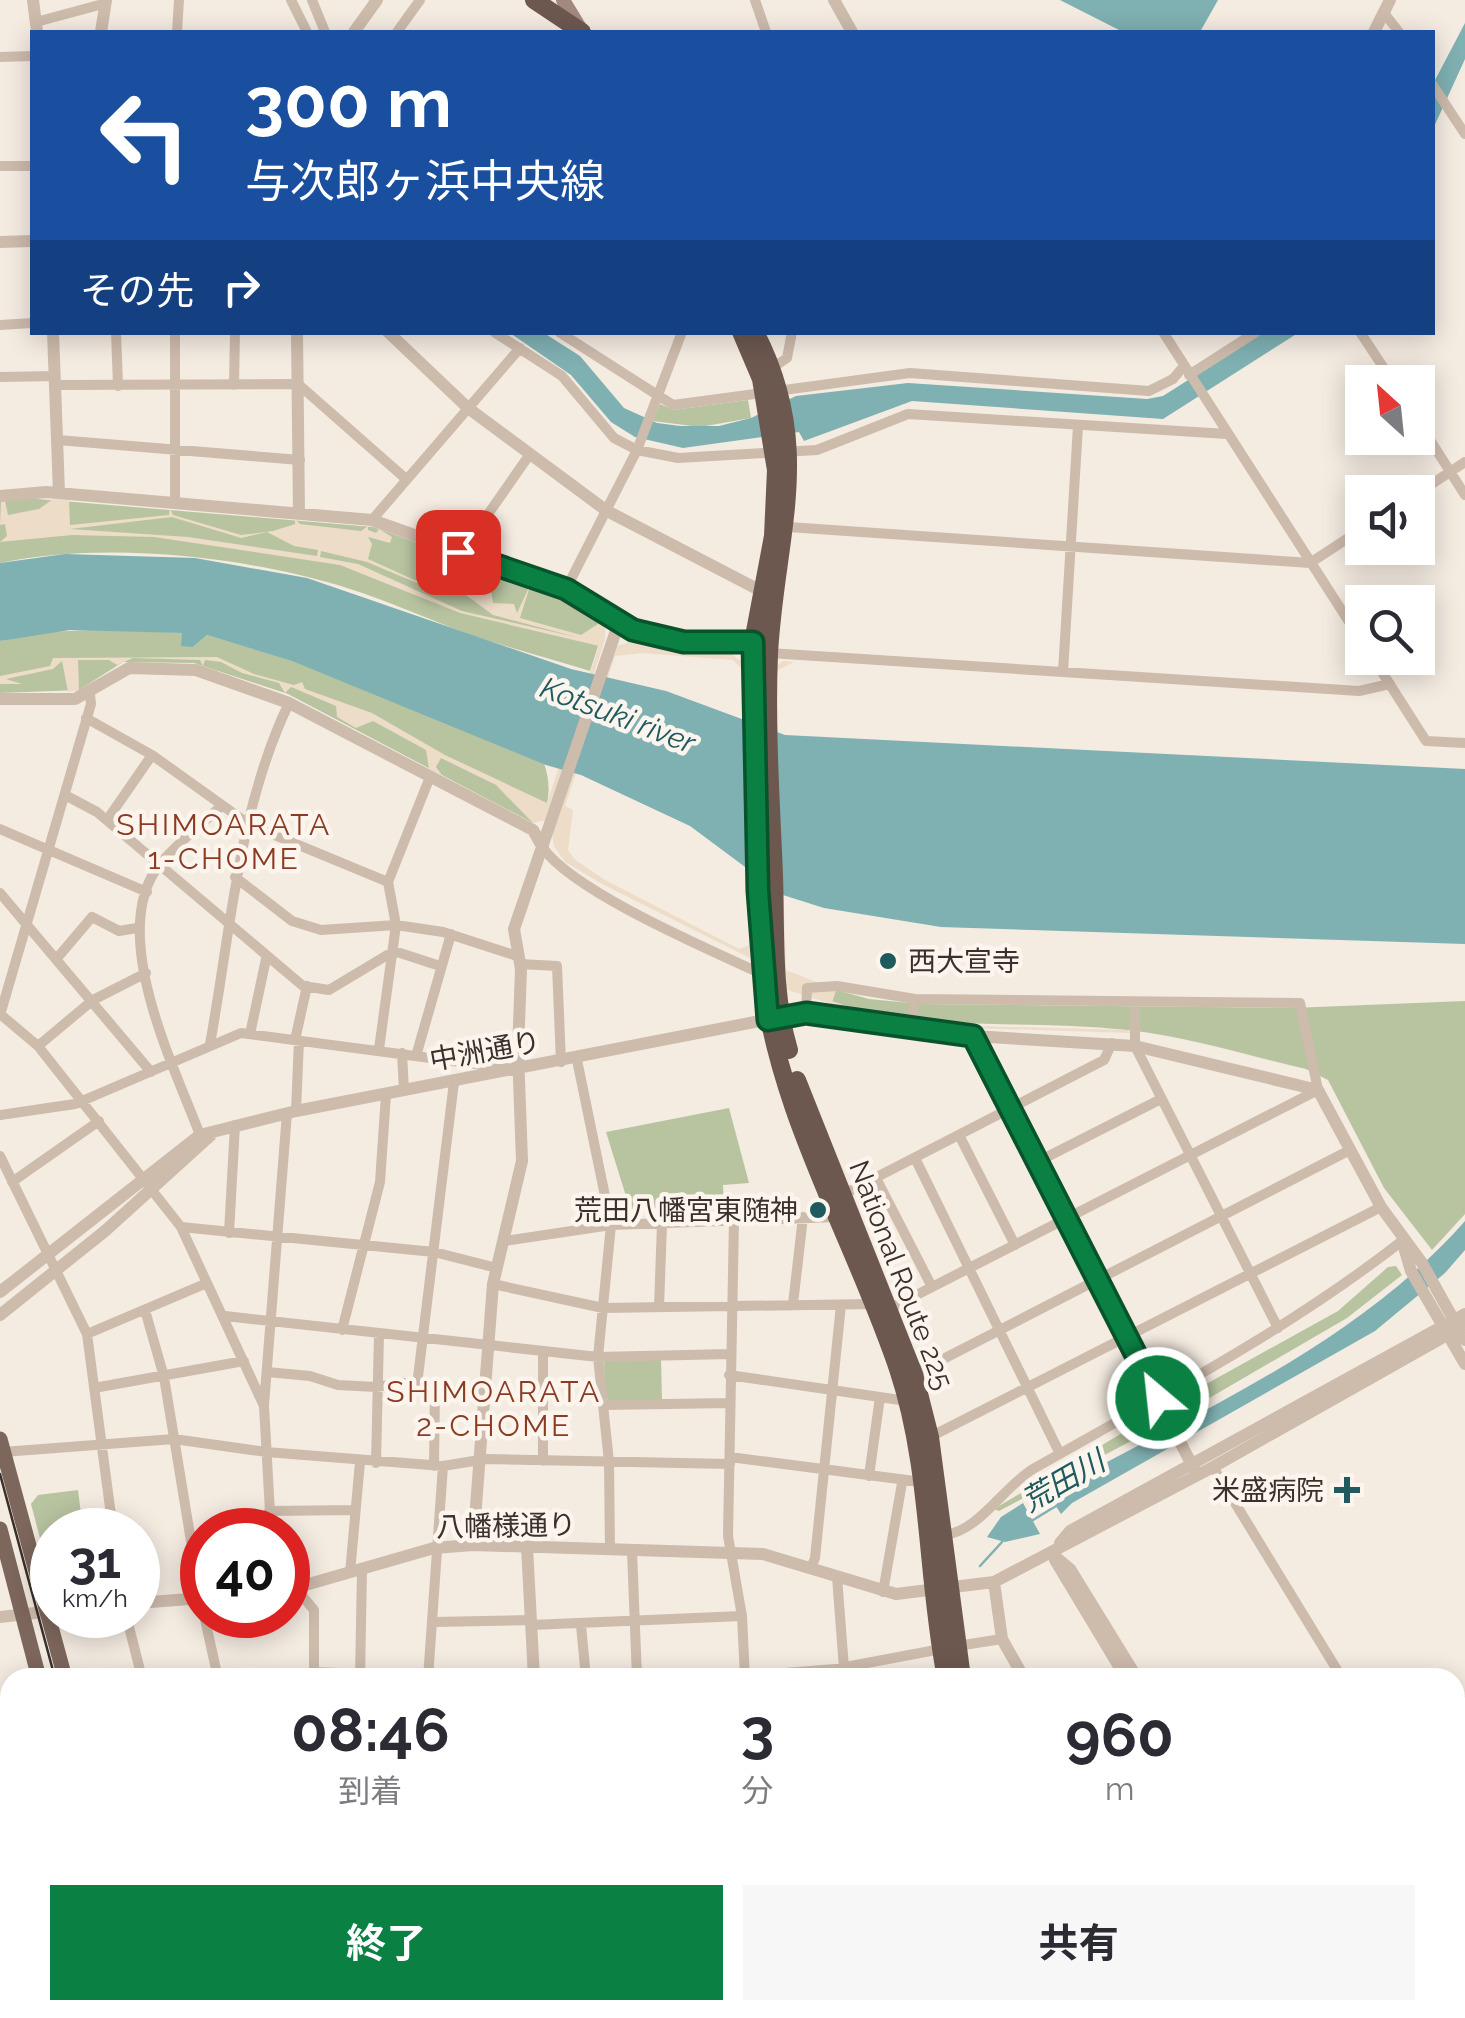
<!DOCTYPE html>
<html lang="ja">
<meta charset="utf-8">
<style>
body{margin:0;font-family:Raleway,"Noto Sans JP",sans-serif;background:#f7f7f7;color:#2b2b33;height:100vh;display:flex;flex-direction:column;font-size:38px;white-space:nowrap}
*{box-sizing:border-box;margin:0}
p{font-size:32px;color:#7c7c81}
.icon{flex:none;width:55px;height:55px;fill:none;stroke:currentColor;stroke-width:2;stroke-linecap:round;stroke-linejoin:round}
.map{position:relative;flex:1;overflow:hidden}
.sheet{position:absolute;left:0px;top:1668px;width:1465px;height:352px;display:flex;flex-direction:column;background:#fff;border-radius:30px 30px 0 0;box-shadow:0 5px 25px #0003}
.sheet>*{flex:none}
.hud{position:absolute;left:30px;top:30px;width:1405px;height:305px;border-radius:0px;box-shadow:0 5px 25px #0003;background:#1a4fa0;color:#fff;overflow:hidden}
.needle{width:65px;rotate:333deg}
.controls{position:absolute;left:1345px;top:365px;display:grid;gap:20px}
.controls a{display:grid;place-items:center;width:90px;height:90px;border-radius:0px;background:#fff;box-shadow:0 5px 25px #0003;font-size:50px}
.speed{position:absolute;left:30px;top:1508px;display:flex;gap:20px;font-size:50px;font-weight:700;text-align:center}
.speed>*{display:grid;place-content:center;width:130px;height:130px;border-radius:50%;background:#fff;box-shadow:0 5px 25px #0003;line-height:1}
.speed small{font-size:25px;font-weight:400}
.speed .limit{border:15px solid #d22;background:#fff;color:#111}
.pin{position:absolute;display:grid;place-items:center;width:85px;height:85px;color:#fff;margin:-42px;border-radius:20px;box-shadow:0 5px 15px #0006}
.me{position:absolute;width:110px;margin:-55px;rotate:332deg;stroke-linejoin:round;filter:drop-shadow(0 0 8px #0008)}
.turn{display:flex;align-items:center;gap:35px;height:210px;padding:0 50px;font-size:45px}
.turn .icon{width:130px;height:130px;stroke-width:2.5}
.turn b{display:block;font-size:70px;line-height:85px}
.then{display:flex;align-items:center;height:95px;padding:0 50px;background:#0003;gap:20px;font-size:38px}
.eta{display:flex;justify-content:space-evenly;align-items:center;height:170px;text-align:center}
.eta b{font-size:60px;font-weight:700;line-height:70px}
.primary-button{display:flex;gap:20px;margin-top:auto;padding:20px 50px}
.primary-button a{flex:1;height:115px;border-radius:0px;background:#0b8043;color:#fff;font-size:40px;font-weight:700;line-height:115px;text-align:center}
.primary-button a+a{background:#f7f7f7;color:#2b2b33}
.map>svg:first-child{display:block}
.green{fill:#b8c4a0}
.plaza{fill:#ecdcc8;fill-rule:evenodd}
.water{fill:#7fb0b2}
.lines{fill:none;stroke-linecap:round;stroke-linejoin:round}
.stream{stroke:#7fb0b2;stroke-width:2.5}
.minor{stroke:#cdbbac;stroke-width:10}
.tertiary{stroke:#cdbbac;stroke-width:12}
.secondary{stroke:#a18a7d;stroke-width:14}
.primary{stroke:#7d675c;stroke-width:15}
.trunk{stroke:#6c584f;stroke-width:18}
.tram{stroke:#3b302b;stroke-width:2.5}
.route-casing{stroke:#07532c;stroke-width:25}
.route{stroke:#0b8043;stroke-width:18}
.poi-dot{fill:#1f5a5e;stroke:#fbf5ee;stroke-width:4}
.labels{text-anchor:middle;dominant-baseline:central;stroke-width:9;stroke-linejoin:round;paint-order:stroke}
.poi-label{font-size:28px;fill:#3b302b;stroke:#fbf5ee;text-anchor:end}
.street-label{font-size:28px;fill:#3b302b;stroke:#fbf5ee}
.water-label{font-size:30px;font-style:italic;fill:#1f5a5e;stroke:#fbf5ee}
.neighbourhood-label{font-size:30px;letter-spacing:2.5px;fill:#8c3b22;stroke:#fbf5ee}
</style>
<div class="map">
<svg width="1465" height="2018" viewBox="0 0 1465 2018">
<rect width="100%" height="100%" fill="#f4ebe1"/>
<path class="green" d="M748,400l3,18 -51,9 -47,-6 7,-17 13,6z
M26,498l347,29 186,66 38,24 5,17 -12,37c-38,-12 -81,-23 -122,-37 -40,-15 -80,-33 -121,-46 -103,-32 -241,-47 -347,-25v-61z
M111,629l71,4 11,14 14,-12 86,26 251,102c7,21 8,47 -11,60l-245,-129 -94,-31 -71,-1 -44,28 -79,3v-52l45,-9z
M836,990l33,9 51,5 372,4 173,-7v213l-33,36 -48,-62 -56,-108 -22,-11c-58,-13 -119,-33 -179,-39 -98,-11 -199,3 -295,-28z
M729,1108l20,75 -26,2 1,21 -5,1v8l-32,2 -1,-10 -56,2 -24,-77z
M1396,1266l6,9 -55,43 -172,100 -3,-15 166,-92 50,-44z
M604,1359h57l1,42h-53l-4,-4z
M1151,1416h8l4,8 -164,87 -5,-2z
M78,1490l5,40h-31v54l-21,-80 7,-9z"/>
<path class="plaza" d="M53,499l16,1 1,25 99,-10 1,-7 3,7 68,20 32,-4 22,-7v-5l5,5 61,7 7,-5v4l8,3 3,-4 13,8 -2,6 -22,-6 4,7 -4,15 62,28 16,-3 9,-27 4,1 -5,18 3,6 12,3 20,-4 4,22 21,1 3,9 14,-30 -11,35 61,17 17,-11 -1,-7 8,6v16l-59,181 -13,3 -37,-38 -55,-27 -5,9 6,8 -13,-6 -3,-19 -53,-29 -17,7 -19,-11 -1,-11 -45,-19 -6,6 -6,-10 -37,-10 -21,-11 -16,-2 -2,6 -3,-6 -67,-2 -16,7 -8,-5h-31l1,30 -11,2 -6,-31 -9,8 -47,10 16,5h-22v-8l50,-10 3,-8 164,-1 37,17 40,11 8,-3 3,7 67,24 73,42 102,48 52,-157 -139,-33 -120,-48 -186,-28 -82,-2 -72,7 7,-6 -2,-12 -5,1 1,-23 4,-1 3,14 31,-6zM172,517l69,21 26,-6 27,14 24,4 -1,6 -129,-19 -118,-8zM321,551l46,11 69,29 30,4 27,20 87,23 -118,-27 -104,-47 -38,-7z
M631,642l41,9 60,3 12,10 6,294 -148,-74 -37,-22 -11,-16 -2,-13 61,-186zM642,653l91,7 10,10 8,263 -1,12 -11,4 -134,-69 -31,-21 -6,-9 5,-40 -8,-4 50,-150z
M783,661l11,1 -18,9 10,299 50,20 -4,11 20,7 121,18 154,4 4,3 -158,-5 -123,-18 -62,-20 -5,-13 -9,-309z"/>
<path class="water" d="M1060,0h158l-18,32h-77z
M1465,23v36l-32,70v-45z
M510,333h34l36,23 44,52 33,15 23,3h39l32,-8 45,-22 112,-13 239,16 16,-3 99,-63h36l-135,86 -251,-18 -108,40 -5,-9 -116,16 -48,-11 -24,-15 -40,-47z
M65,554l130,4 112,20 264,91 95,22 119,44 680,34v175l-524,-17 -117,-19 -41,-13 -93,-69 -109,-51 -35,-10 -254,-104 -85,-26 -14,12 -12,-1 1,-13 -112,-3 -70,11v-78z
M1465,1221v29l-20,23 -70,58 -303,172 -11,11 -15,-23 15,-4c140,-77 297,-144 404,-266z
M1023,1503l17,31 -35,8 -18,-5 14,-20z"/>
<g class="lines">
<path class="stream" d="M1033,1520l23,-14
M980,1566l22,-24"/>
<path class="minor" d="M291,0l16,32
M312,0l13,32
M755,0l11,32
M1384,13l15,19
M36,22l67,-18
M177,32l2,-32
M397,32l23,-32
M0,57l32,-1
M1432,84l33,50
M0,166h32
M0,325l32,-2
M116,332l2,54
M494,332l68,44 52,62 23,12 41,8 139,-8 91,-36 319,20
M559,332l114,73 237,-32 239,18 24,-12 11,-13
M1163,332l199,310
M1360,332l33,50
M771,369l16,-11 5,-26
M1189,375l67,-43
M0,377l55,-1
M56,385l242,-1 108,95
M234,385l1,-53
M1418,421l47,74
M58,440l242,20
M1418,493l47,-31
M175,503v-171
M372,520l148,-172
M788,527l522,36 52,-34
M461,553l69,-99
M566,589l71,-139 45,-118
M769,653l590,38 31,-7
M1373,658l53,83 39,2
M1063,672l15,-246
M86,718l66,37 98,70 138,57
M65,795l32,17 206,174 26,4 65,-39 46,15
M107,820l45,-65
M0,829l147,63
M543,848c31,44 165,101 219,126
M235,877l57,44 29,9 75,-5 47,7 74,24
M0,893l151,179
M58,957l34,-40 27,14 18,-3
M520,964l37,2 4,96
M1135,1002v44l143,282
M0,1014l38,32 143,181 83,179 7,124
M0,1015l91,-311 -1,-10
M909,1029l6,-30
M250,1034l16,-75
M295,1040l12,-54
M210,1044c21,-114 28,-235 79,-341
M38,1046l55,-46 53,-27
M379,1049l17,-124 -8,-43 42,-105
M402,1053l2,38
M416,1056l35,-122
M577,1060l34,165 -13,132 11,105 1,88
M296,1111l3,-71
M0,1115l75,-11 166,-71 265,35
M200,1135c-26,-69 -94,-204 -40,-271 17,-21 41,-39 61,-58
M959,1135l56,110
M0,1156l87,178 26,196
M915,1158l145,296
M1037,1162l124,-63
M876,1178l56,109
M12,1182l87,-61
M842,1195l262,-135 8,-17
M734,1220l-6,316 14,80 3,62
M181,1227l253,25 63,16
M229,1233l6,-108
M505,1241l106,-16 225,-8
M493,1284l110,24 268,-4 18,5 429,-219 -18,-87 -385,-4 -78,-13 -30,2 -1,25
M793,1304l10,-87
M659,1307l3,-83
M145,1310l19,67 38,231
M225,1316l373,41 132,-3
M342,1330l38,-148 6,-87
M87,1334l120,-51
M543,1352v109
M267,1372l43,4 28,9 38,2 27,-4 79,11
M914,1374l436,-224
M729,1375l178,26
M417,1385l37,-303
M94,1388l150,-27
M264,1405l23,-292
M603,1405l127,-2
M930,1437l451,-230
M3,1452l171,-13 92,13 177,14 43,-7 244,5
M730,1457l192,25
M376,1463l3,-129
M434,1466l1,-77
M1213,1467l129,211
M869,1476l11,-79
M269,1511l85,-1
M943,1535c35,-2 60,-48 90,-66 125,-71 255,-139 369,-228
M632,1551l5,127
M811,1568l4,-10 26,-253
M350,1573l10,-111
M837,1577l7,91
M288,1579l26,31v68
M883,1592l19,-109
M126,1615l16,63
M204,1615l14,63
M433,1622l98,-2
M531,1625l211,-9
M581,1625l5,53
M957,1646l45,-7
M278,1678l36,-6 156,6
M360,1678l2,-108
M428,1678l15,-212
M490,1678l43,-3
M723,1678l112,-9 106,-20
M0,1721l10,-2
M1455,1865l10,17
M0,1935l10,-2
M38,2010v8
M233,2010l2,8
M307,2010l2,8
M474,2010l1,8
M612,2010v8
M666,2010l1,8
M726,2010l1,8
M817,2010l4,8
M74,2018l57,-8
M1232,2018l13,-8"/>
<path class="tertiary" d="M33,0l4,32
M834,0l18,32
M101,32l5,-32
M354,32l23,-32
M1374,32l16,-32
M0,242l32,-1
M53,332l6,161
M297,332l2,182
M388,332l80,76 139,103 156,81
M0,496l46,-4 326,28 194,69 67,41 51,11 69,1 6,4
M0,699h75l54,-31 67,2 93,33 244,127 10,18
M973,1036l224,439
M1404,1247l7,24 54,93
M0,1292l200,-157 96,-24 500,-97 177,22 162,10 183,44 63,117 41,56 43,77
M0,1315l105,-84 106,-96
M1060,1543l10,-12 395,-217
M473,1545l20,-261 29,-123 -4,-109 3,-83 -7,-40 105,-307
M527,1547l7,131
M1051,1553l19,16 67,109
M1055,1560l71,118
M994,1582l8,57 22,39
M288,1590l146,-42 39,-3 290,9 133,40 98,-12 219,-115 250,-141
M138,1603l64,-5
M0,1617l52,-6
M1455,1708l10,-6
M0,1849l10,-2
M548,2010l1,8
M1135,2010l1,8
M1330,2010l5,8
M1344,2010l5,8"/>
<path class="secondary" d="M563,0l17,28"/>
<path class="primary" d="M0,1439l65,239
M0,1529l39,149
M130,2010l3,8
M154,2010l2,8"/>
<path class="trunk" d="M534,0l48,32
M741,332l20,47 15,91 -3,66 -20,106 9,332c16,141 91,262 136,395 33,99 28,207 48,309
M755,332c61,117 20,204 14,322 -3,74 2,148 5,221 2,59 -2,118 15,175
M797,1080l117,294 16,63 32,241
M1008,2010l2,8
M1022,2010l2,8"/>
<path class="tram" d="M0,1474l55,204
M140,2010l2,8"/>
</g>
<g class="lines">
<g class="route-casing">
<path id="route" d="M458,552l108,37 67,41 51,12h69l5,249 10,129 38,-7 167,23 185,362"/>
</g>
<use href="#route" class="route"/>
</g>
<g class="poi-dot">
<circle cx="888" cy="961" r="10"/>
<circle cx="818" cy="1210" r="10"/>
<path d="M1342 1475h10v10h10v10h-10v10h-10v-10h-10v-10h10z"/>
</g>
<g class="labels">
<g class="poi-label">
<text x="908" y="961" text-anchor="start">西大宣寺</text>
<text x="798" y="1210">荒田八幡宮東随神</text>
<text x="1324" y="1490">米盛病院</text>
</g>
<g class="street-label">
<text transform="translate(485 1051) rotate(-10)">中洲通り</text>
<text transform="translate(901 1275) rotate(69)">National Route 225</text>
<text transform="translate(506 1526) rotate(-1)">八幡様通り</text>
</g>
<g class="water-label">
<text transform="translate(618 715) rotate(21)">Kotsuki river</text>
<text transform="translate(1063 1481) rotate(-30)">荒田川</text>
</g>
<g class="neighbourhood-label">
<text x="224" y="824">SHIMOARATA<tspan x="224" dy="34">1-CHOME</tspan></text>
<text x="494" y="1391">SHIMOARATA<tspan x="494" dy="34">2-CHOME</tspan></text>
</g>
</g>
</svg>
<div class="controls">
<a><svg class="needle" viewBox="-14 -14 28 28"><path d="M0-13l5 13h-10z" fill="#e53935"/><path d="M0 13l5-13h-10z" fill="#7c7c81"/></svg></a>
<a><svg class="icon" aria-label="sound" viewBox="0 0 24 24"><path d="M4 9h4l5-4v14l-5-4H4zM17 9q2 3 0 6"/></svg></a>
<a><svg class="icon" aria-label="search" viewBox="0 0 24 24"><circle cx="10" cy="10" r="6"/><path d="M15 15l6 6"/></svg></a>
</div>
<div class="speed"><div>31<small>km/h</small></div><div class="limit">40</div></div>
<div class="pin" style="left:458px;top:552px;background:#d93025"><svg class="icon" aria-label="arrive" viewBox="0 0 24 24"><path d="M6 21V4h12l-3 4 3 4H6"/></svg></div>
<svg class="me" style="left:1158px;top:1398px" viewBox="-20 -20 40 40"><circle r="17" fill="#0b8043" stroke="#fff" stroke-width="3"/><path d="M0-11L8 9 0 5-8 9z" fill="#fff"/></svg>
<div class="hud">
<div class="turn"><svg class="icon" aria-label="left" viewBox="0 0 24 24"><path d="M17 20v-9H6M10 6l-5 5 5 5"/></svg><div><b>300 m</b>与次郎ヶ浜中央線</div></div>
<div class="then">その先<svg class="icon" aria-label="right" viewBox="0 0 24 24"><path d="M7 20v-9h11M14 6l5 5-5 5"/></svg></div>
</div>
<section class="sheet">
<div class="eta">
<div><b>08:46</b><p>到着</p></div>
<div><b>3</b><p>分</p></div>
<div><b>960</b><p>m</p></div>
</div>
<div class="primary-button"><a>終了</a><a>共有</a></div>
</section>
</div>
